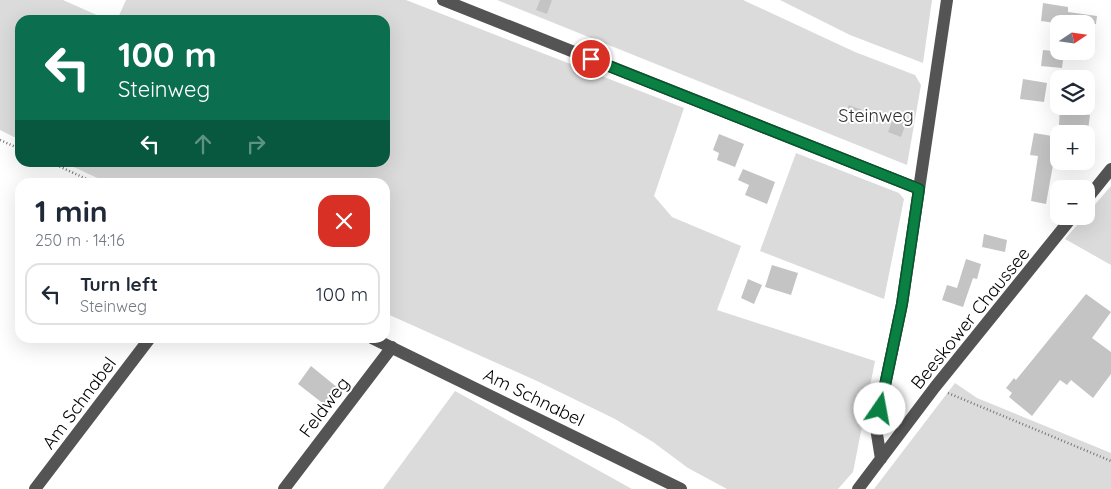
<!DOCTYPE html>
<meta charset="utf-8">
<style>
body{margin:0;font-family:Quicksand,sans-serif;background:#f6f6f7;color:#1f2937;height:100vh;display:flex;flex-direction:column;font-size:19px;white-space:nowrap}
*{box-sizing:border-box;margin:0}
p{font-size:16px;color:#747a83}
.icon{flex:none;width:28px;height:28px;fill:none;stroke:currentColor;stroke-width:2;stroke-linecap:round;stroke-linejoin:round}
.map{position:relative;flex:1;overflow:hidden}
.sheet{position:absolute;left:15px;top:178px;width:375px;height:165px;display:flex;flex-direction:column;background:#fff;border-radius:15px;box-shadow:0 5px 20px #0002}
.sheet>*{flex:none}
.top-card{position:absolute;left:15px;top:15px;width:375px;height:152px;border-radius:15px;box-shadow:0 5px 20px #0002;background:#0b6e4f;color:#fff;overflow:hidden}
.needle{width:32px;rotate:77deg}
.buttons{position:absolute;left:1050px;top:15px;display:grid;gap:10px}
.buttons a{display:grid;place-items:center;width:45px;height:45px;border-radius:10px;background:#fff;box-shadow:0 5px 20px #0002;font-size:25px}
.pin{position:absolute;display:grid;place-items:center;width:42px;height:42px;color:#fff;margin:-21px;border:2px solid #fff;border-radius:50%;box-shadow:0 1px 5px #0007}
.me{position:absolute;width:55px;margin:-28px;rotate:12deg;stroke-linejoin:round;filter:drop-shadow(0 0 4px #0008)}
.turn{display:flex;align-items:center;gap:18px;height:105px;padding:0 20px;font-size:22px}
.turn .icon{width:65px;height:65px;stroke-width:2.5}
.turn b{display:block;font-size:35px;line-height:42px}
.lanes{display:flex;align-items:center;height:48px;padding:0 20px;background:#0003;justify-content:center;gap:25px;direction:ltr}
.lanes .off{opacity:.35}
.round{display:grid;place-items:center;flex:none;width:52px;height:52px;border-radius:15px;background:#f6f6f7}
.overview{display:flex;align-items:center;justify-content:space-between;height:85px;padding:0 20px}
h1{font-size:30px;font-weight:800;line-height:38px}
ul{padding:0;list-style:none}
li{display:flex;align-items:center;gap:15px;height:62px;margin:0 10px 8px;padding:0 10px;border:2px solid #e0e1e3;border-radius:15px}
li div{flex:1}
li b{display:block;font-size:19px}
li em{font-style:normal}
.map>svg:first-child{display:block}
.green{fill:#dbdbdb}
.building{fill:#c4c4c4}
.lines{fill:none;stroke-linecap:round;stroke-linejoin:round}
.path{stroke:#767676;stroke-width:2.5;stroke-dasharray:1 2.5;stroke-linecap:butt}
.minor{stroke:#545454;stroke-width:12}
.route-casing{stroke:#07532c;stroke-width:12}
.route{stroke:#0b8043;stroke-width:9}
.labels{text-anchor:middle;dominant-baseline:central;stroke-width:4;stroke-linejoin:round;paint-order:stroke}
.park-label{font-size:18px;fill:#323232;stroke:#fff}
.street-label{font-size:18px;fill:#000;stroke:#fff}
</style>
<div class="map">
<svg width="1111" height="489" viewBox="0 0 1111 489">
<rect width="100%" height="100%" fill="#fff"/>
<path class="green" d="M0,0h63l45,20h-88v120l-20,-10z
M126,0h280l278,108 -30,88 18,21 69,29 -24,64 158,51 -22,111 -15,17h-111l-39,-21 -35,-26 -38,-23 -78,-38 -152,-68v-131h-279l-41,-19 320,-1v-142h-268z
M497,0h246l112,52 60,23 6,10 -14,80z
M780,0h152l-9,63 -73,-28z
M796,153l103,40 5,6 -20,100 -124,-48z
M1111,186v79l-46,-26z
M955,383l22,15 134,55v36h-237z
M455,391l177,98h-249z"/>
<path class="building" d="M540,0h12l-5,14 -11,-4z
M1043,3l25,4v5l29,4 -1,8h-34l-21,-3z
M1043,50l21,2 -2,16 -21,-2z
M1023,79l24,4 -3,19 -24,-3z
M849,105l13,5 -5,12 -13,-5z
M1060,106l14,1 -1,6 17,2 -2,15 -29,-5z
M894,116l13,5 -6,16 -13,-5z
M1034,133l24,4 -12,67 -15,-3 7,-45 -8,-1z
M719,134l25,10 -9,23 -18,-7 2,-7 -6,-3z
M743,169l32,13 -8,22 -22,-9 4,-10 -11,-5z
M984,234l23,6 -2,12 -23,-5z
M966,259l15,5 -4,15 -4,-1 -10,29 -21,-7 5,-15 10,3z
M772,265l26,8 -7,22 -26,-8z
M748,279l14,6 -8,19 -13,-6z
M1086,294l25,18 -19,26 19,14v22l-18,24 -22,-18 -4,5 -7,-5 -28,36 -23,-19 3,-4 -6,-5 8,-10 2,2z
M311,366l27,22 -13,17 -27,-21z"/>
<g class="lines">
<path class="path" d="M0,140l20,9
M50,162l43,20
M948,393l163,68"/>
<path class="minor" d="M443,0l476,189
M1086,200l25,-31
M372,338l309,151
M881,459l-5,-31 26,-124 45,-304
M35,489l115,-151
M284,489l108,-142
M858,489l77,-102 138,-171"/>
</g>
<g class="lines">
<g class="route-casing">
<path id="route" d="M591,59l328,130 -17,115 -22,105"/>
</g>
<use href="#route" class="route"/>
</g>
<g class="labels">
<g class="park-label">
<text x="876" y="115">Steinweg</text>
</g>
<g class="street-label">
<text transform="translate(970 318) rotate(-51)">Beeskower Chaussee</text>
<text transform="translate(534 397) rotate(26)">Am Schnabel</text>
<text transform="translate(79 403) rotate(-53)">Am Schnabel</text>
<text transform="translate(324 407) rotate(-53)">Feldweg</text>
</g>
</g>
</svg>
<div class="buttons">
<a><svg class="needle" viewBox="-14 -14 28 28"><path d="M0-13l5 13h-10z" fill="#e53935"/><path d="M0 13l5-13h-10z" fill="#747a83"/></svg></a>
<a><svg class="icon" aria-label="layers" viewBox="0 0 24 24"><path d="M12 4l9 5-9 5-9-5zM3 14l9 5 9-5"/></svg></a>
<a>+</a>
<a>−</a>
</div>
<div class="pin" style="left:591px;top:59px;background:#d93025"><svg class="icon" aria-label="arrive" viewBox="0 0 24 24"><path d="M6 21V4h12l-3 4 3 4H6"/></svg></div>
<svg class="me" style="left:880px;top:409px" viewBox="-20 -20 40 40"><circle r="19" fill="#fff"/><path d="M0-13L10 11 0 6-10 11z" fill="#0b8043"/></svg>
<div class="top-card">
<div class="turn"><svg class="icon" aria-label="left" viewBox="0 0 24 24"><path d="M17 20v-9H6M10 6l-5 5 5 5"/></svg><div><b>100 m</b>Steinweg</div></div>
<div class="lanes"><svg class="icon" aria-label="left" viewBox="0 0 24 24"><path d="M17 20v-9H6M10 6l-5 5 5 5"/></svg><svg class="icon off" aria-label="ahead" viewBox="0 0 24 24"><path d="M12 20V5M6 11l6-6 6 6"/></svg><svg class="icon off" aria-label="right" viewBox="0 0 24 24"><path d="M7 20v-9h11M14 6l5 5-5 5"/></svg></div>
</div>
<section class="sheet">
<div class="overview"><div><h1>1 min</h1><p>250 m · 14:16</p></div><a class="round" style="background:#d93025;color:#fff"><svg class="icon" aria-label="close" viewBox="0 0 24 24"><path d="M6 6l12 12M18 6L6 18"/></svg></a></div>
<ul>
<li><svg class="icon" aria-label="left" viewBox="0 0 24 24"><path d="M17 20v-9H6M10 6l-5 5 5 5"/></svg><div><b>Turn left</b><p>Steinweg</p></div><em>100 m</em></li>
</ul>
</section>
</div>
